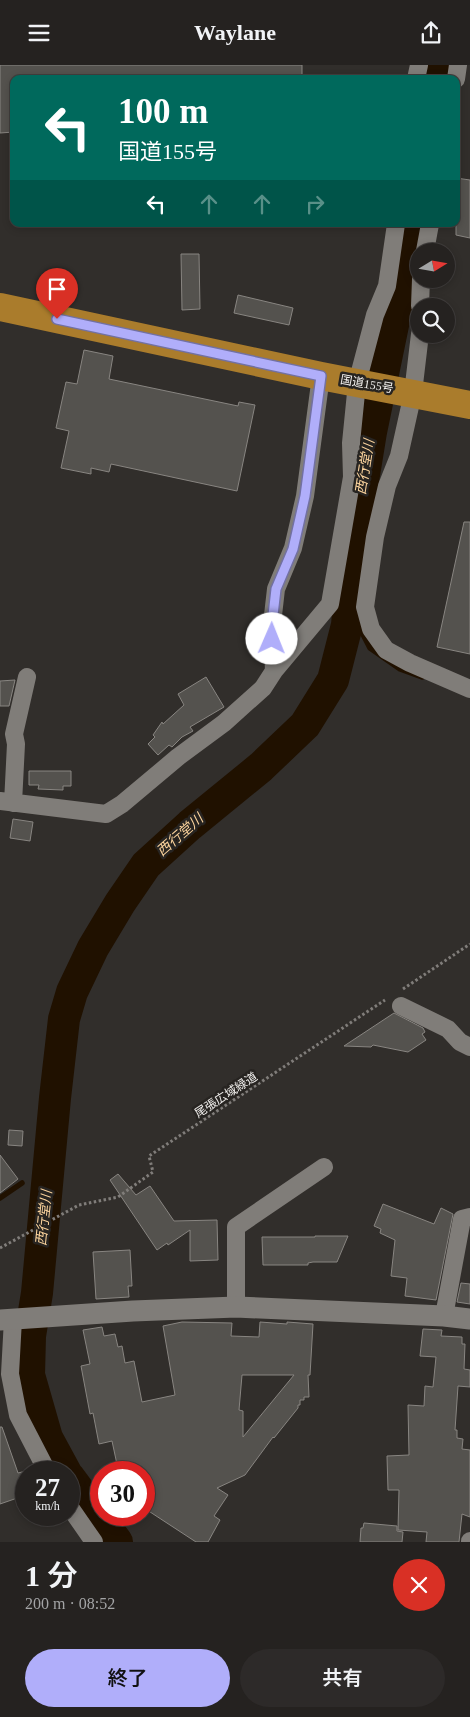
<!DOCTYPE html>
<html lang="ja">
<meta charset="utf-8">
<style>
body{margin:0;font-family:"Times New Roman","Noto Sans JP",serif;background:#2d2a29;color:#f1f3f6;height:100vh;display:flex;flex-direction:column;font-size:19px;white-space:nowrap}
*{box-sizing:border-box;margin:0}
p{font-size:16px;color:#a3a4a5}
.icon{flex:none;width:28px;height:28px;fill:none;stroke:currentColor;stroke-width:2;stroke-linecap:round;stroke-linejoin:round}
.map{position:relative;height:1477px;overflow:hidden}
.sheet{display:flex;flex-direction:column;background:#252220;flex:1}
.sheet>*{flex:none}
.banner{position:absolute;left:10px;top:10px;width:450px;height:152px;border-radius:10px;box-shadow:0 2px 8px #0003,0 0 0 1px #423f3e;background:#00695c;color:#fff;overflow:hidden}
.needle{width:32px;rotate:79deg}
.buttons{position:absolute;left:410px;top:178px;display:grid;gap:10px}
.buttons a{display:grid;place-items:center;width:45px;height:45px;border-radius:50%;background:#252220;box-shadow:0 2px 8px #0003,0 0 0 1px #423f3e;font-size:25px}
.speed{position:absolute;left:15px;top:1396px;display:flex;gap:10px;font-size:25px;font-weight:700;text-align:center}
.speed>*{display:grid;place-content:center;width:65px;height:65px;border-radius:50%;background:#252220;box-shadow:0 2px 8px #0003,0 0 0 1px #423f3e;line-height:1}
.speed small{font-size:12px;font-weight:400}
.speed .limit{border:8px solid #d22;background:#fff;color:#111}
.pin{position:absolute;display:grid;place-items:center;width:42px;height:42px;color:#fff;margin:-51px -21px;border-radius:50% 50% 50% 0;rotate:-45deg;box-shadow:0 0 5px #0007}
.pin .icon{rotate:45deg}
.me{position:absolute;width:55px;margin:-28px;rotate:1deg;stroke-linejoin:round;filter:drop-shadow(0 0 4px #0008)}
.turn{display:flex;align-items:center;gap:18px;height:105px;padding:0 25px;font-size:22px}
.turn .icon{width:65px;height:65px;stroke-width:2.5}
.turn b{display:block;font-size:35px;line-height:42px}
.lanes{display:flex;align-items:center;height:48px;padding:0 25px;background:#0003;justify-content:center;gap:25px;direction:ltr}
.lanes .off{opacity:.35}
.round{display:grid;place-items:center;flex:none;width:52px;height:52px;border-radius:26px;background:#2d2a29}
.head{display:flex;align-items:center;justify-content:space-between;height:85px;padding:0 25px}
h1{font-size:30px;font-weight:600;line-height:38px}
.button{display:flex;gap:10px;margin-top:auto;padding:10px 25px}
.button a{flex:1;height:58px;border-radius:30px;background:#b0aefa;color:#111;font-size:20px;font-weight:600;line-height:58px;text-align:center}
.button a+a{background:#2d2a29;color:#f1f3f6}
header{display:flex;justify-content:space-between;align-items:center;height:65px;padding:0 25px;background:#252220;font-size:22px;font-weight:600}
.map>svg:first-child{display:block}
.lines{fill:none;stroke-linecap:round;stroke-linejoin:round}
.stream{stroke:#201100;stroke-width:5.5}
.river{stroke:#201100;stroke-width:32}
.building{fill:#54524e;stroke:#888581;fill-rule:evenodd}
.path{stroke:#807d7a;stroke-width:3;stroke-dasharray:2.5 2.5;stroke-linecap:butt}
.minor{stroke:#807d79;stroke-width:18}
.tertiary{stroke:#807d79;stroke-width:21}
.trunk{stroke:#aa7c2c;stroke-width:28}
.route-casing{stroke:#7271a2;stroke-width:12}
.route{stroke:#b0aefa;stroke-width:9}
.labels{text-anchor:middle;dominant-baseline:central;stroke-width:5;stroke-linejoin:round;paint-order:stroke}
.street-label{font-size:12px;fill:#f1efed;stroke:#272421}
.water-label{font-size:14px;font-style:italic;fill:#fcd49d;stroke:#272421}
</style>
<header><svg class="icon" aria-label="menu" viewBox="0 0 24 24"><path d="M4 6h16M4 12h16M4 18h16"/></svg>Waylane<svg class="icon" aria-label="share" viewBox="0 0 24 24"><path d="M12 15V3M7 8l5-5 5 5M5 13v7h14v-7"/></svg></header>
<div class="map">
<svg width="470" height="1477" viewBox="0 0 470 1477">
<rect width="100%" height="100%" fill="#312e2b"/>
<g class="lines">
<path class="stream" d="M348,540l22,43 30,21 22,8
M0,1133l22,-15"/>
<path class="river" d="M437,14l2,-14
M66,1408l-19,-35 -18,-63 1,-39 7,-43 18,-195 9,-79 8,-27 21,-44 27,-45 26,-38 44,-40 71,-58 44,-42 28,-45 14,-55 8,-95 16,-98 29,-141 12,-67
M69,1412l48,65"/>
</g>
<path class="building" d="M0,0h302v14h-288v53l-14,1z
M456,113l14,2v58l-14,-3z
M181,189h18l1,55 -18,1z
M238,230l55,13 -4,17 -55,-12z
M84,285l29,6 -4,23 129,27 1,-4 16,3 -18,86 -126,-27 -2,8 -18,-4v6l-30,-6 8,-37 -13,-3 10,-46 11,2z
M464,457h6v132l-33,-7z
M206,612l18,30 -34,20 3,4 -11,6 -10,10 -3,-2 -11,10 -10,-11 7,-7 -2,-2 9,-13 1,2 21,-19 -6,-11z
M15,615l-6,26h-9v-25z
M29,706h42v15h-8v4l-25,-1 1,-4h-10z
M13,754l20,3 -3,19 -20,-3z
M394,948l29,15 2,4 -3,2 4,6 -18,12 -35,-7 -2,2 -27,-1z
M9,1065l14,1 -1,15 -14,-1z
M0,1090l18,24 -18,14z
M118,1109l18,21 14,-9 24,35 43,-1 1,40 -28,1v-31l-22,15 -1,-2 -10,7 -47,-70z
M383,1139l51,20 7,-16 12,6 -17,86 -31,-4 2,-18 -16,-2 4,-36 -15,-7 1,-4 -7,-3z
M315,1171h33l-11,26h-24l-5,1v2h-45l-1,-28h53z
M130,1185l2,36h-4l1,11 -33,2 -3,-47z
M461,1218l9,1v20l-13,-2z
M182,1257l50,1 -1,13 28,1 1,-15 27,2v-2l26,2 -3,51h-2l1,22h-5v3h-4v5h-2v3l-24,30 -1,-1 -28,38 -28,13 11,7 -14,21 6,4 -12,22h-12l-52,-34v-35h-20l-1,-5 -5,1 -6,-28 -13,3 -6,-31 -3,1 -9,-48 9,-2 -7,-34 19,-3 2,9 11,-2 3,13 4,-1 3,17 9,-2 8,41 33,-7 -12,-69zM242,1310h52l-51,62v-26l-4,-1z
M423,1264l19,1 -1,6 21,1v7h3l-1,25 6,1v17l-12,-1 -3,44h2v8l6,1 -1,10 8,1v67l-8,-3 -3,28h-33l1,-10 -29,-2 1,-40h-11l-1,-34 22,-1 -1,-50 16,1 1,-20 8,1 3,-30 -16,-1z
M0,1362h2l16,46 8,-2v24l-26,9z
M364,1458l33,3v5l6,1 -1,10h-42l1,-14h2z"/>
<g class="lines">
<path class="path" d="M403,924l67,-45
M0,1183l79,-43 39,-8 35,-25 -4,-16 236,-156"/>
<path class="minor" d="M416,14l3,-14
M456,14l2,-14
M425,186l5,-27
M420,241l1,-27
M420,269l-7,59 -14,63 -12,30 -12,51 -10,70 6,22 15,21 24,13 60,26
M274,606l56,-67 22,-127 -1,-34 6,-60 18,-68 12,-29 9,-62
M0,736l106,13 16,-10 56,-47 46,-34 39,-35 11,-17 -2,-47 4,-35 17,-41 12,-52 16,-120
M13,738l3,-59 -2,-10 13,-57
M401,941l47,23 12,13 10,5
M236,1242v-80l88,-60
M444,1251l18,-97 8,-2
M13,1254l-3,55 8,41 30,58
M69,1441l25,36
M470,1477v-1"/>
<path class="tertiary" d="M0,1255l133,-9 103,-4 208,9 26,3"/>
<path class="trunk" d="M0,242l321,69 149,29"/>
</g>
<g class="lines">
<g class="route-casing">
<path id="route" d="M57,254l264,57 -16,120 -12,53 -17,40 -4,35v15"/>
</g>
<use href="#route" class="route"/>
</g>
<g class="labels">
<g class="street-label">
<text transform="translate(367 319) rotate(10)">国道155号</text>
<text transform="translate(226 1030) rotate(-33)">尾張広域緑道</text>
</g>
<g class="water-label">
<text transform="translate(365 402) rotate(-81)">西行堂川</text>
<text transform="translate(180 770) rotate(-41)">西行堂川</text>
<text transform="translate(44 1153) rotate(-84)">西行堂川</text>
</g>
</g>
</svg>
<div class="buttons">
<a><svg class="needle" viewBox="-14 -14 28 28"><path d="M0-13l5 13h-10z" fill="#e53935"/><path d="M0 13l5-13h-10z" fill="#a3a4a5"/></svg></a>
<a><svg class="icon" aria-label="search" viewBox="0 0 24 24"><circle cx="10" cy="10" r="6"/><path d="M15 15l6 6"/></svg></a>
</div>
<div class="speed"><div>27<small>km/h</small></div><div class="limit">30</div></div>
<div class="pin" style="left:57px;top:254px;background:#d93025"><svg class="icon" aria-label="arrive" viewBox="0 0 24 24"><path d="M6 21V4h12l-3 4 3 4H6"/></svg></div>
<svg class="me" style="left:272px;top:574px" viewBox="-20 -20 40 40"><circle r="19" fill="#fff"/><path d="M0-13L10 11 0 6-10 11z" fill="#b0aefa"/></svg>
<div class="banner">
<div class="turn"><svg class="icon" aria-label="left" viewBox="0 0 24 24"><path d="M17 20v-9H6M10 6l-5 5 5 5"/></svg><div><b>100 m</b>国道155号</div></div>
<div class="lanes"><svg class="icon" aria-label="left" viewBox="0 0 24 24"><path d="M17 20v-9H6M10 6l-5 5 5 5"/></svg><svg class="icon off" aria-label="ahead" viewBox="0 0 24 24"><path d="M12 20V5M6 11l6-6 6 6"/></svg><svg class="icon off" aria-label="ahead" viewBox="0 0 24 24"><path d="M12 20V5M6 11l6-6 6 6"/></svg><svg class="icon off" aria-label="right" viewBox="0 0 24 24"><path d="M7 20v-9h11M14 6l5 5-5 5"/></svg></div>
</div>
</div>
<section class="sheet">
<div class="head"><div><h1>1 分</h1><p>200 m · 08:52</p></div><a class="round" style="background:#d93025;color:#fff"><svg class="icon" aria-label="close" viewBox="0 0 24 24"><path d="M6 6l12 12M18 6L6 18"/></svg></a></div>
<div class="button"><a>終了</a><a>共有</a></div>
</section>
